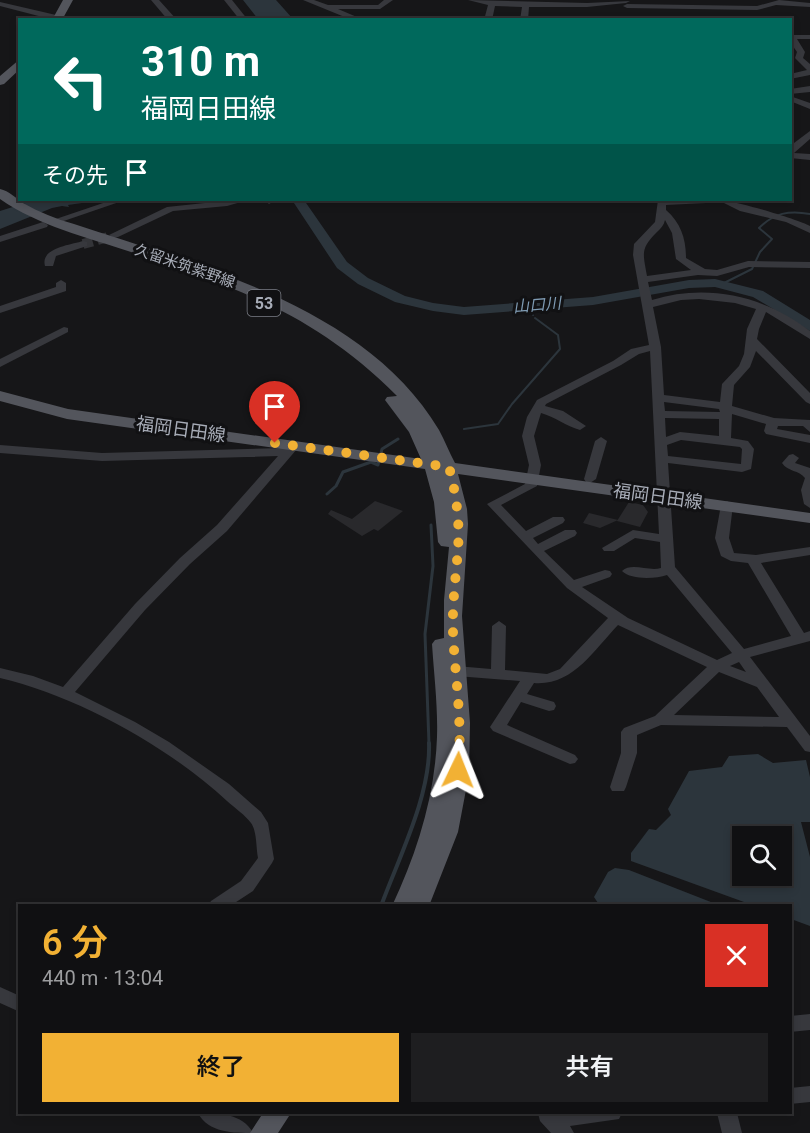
<!DOCTYPE html>
<html lang="ja">
<meta charset="utf-8">
<style>
body{margin:0;font-family:Roboto,"Noto Sans JP",sans-serif;background:#1e1e20;color:#f1f3f6;height:100vh;display:flex;flex-direction:column;font-size:22px;white-space:nowrap}
*{box-sizing:border-box;margin:0}
p{font-size:20px;color:#9c9d9f}
.icon{flex:none;width:33px;height:33px;fill:none;stroke:currentColor;stroke-width:2;stroke-linecap:round;stroke-linejoin:round}
.map{position:relative;flex:1;overflow:hidden}
.sheet{position:absolute;left:18px;top:904px;width:774px;height:210px;display:flex;flex-direction:column;background:#101012;border-radius:0px;box-shadow:0 3px 9px #0003,0 0 0 2px #303032}
.sheet>*{flex:none}
.banner{position:absolute;left:18px;top:18px;width:774px;height:183px;border-radius:0px;box-shadow:0 3px 9px #0003,0 0 0 2px #303032;background:#00695c;color:#fff;overflow:hidden}
.fabs{position:absolute;left:732px;top:826px;display:grid;gap:12px}
.fabs a{display:grid;place-items:center;width:60px;height:60px;border-radius:0px;background:#101012;box-shadow:0 3px 9px #0003,0 0 0 2px #303032;font-size:30px}
.pin{position:absolute;display:grid;place-items:center;width:51px;height:51px;color:#fff;margin:-62px -26px;border-radius:50% 50% 50% 0;rotate:-45deg;box-shadow:0 0 6px #0007}
.pin .icon{rotate:45deg}
.me{position:absolute;width:66px;margin:-33px;rotate:2deg;stroke-linejoin:round;filter:drop-shadow(0 0 4px #0008)}
.turn{display:flex;align-items:center;gap:21px;height:126px;padding:0 24px;font-size:27px}
.turn .icon{width:78px;height:78px;stroke-width:2.5}
.turn b{display:block;font-size:42px;line-height:51px}
.then{display:flex;align-items:center;height:57px;padding:0 24px;background:#0003;gap:12px;font-size:22px}
.round{display:grid;place-items:center;flex:none;width:63px;height:63px;border-radius:0px;background:#1e1e20}
.headline{display:flex;align-items:center;justify-content:space-between;height:102px;padding:0 24px}
h1{font-size:36px;font-weight:600;line-height:45px;color:#f2b134}
.cta{display:flex;gap:12px;margin-top:auto;padding:12px 24px}
.cta a{flex:1;height:69px;border-radius:0px;background:#f2b134;color:#111;font-size:24px;font-weight:600;line-height:69px;text-align:center}
.cta a+a{background:#1e1e20;color:#f1f3f6}
.map>svg:first-child{display:block}
.water{fill:#2c353c;fill-rule:evenodd}
.lines{fill:none;stroke-linecap:round;stroke-linejoin:round}
.stream-far2{stroke:#2c353c;stroke-width:2}
.stream-far1{stroke:#2c353c;stroke-width:3}
.stream{stroke:#2c353c;stroke-width:4}
.river{fill:#2c353c;fill-rule:evenodd}
.building{fill:#29292c}
.minor-tunnel{stroke:#333438;stroke-width:10;stroke-dasharray:10 5;stroke-linecap:butt}
.minor{fill:#37383d;fill-rule:evenodd}
.major{fill:#53555c;fill-rule:evenodd}
.route{stroke:#f2b134;stroke-width:10;stroke-dasharray:0 18}
.labels{text-anchor:middle;dominant-baseline:central;stroke-width:6;stroke-linejoin:round;paint-order:stroke}
.far-street-label{font-size:15px;fill:#a8adb8;stroke:#111113}
.shield{fill:#111113;stroke:#7b7e86;stroke-width:1.5}
.shield-label{font-size:16px;font-weight:bold;fill:#a8adb8}
.far-water-label{font-size:16px;font-style:italic;fill:#7f9bb3;stroke:#111113}
.street-label{font-size:18px;fill:#a8adb8;stroke:#111113}
</style>
<div class="map">
<svg width="810" height="1133" viewBox="0 0 810 1133">
<rect width="100%" height="100%" fill="#161618"/>
<path class="water" d="M243,0h33l17,19h-35z
M35,200h51l-4,3 -14,2 1,2 -7,-1 -10,2 -52,21v-18z
M758,754l15,9 33,-3 4,17v45h-9l9,35v69l-19,-7 -1,-13h-35l-124,-45v-8l18,-24 7,1 15,-15 -3,-6 21,-38 33,-4 7,-11zM742,837h40v39h-40z
M615,868l14,2 92,36h-121l-6,-9 14,-25z"/>
<g class="lines">
<path class="stream-far2" d="M722,284l30,-15 8,-17 12,-13 -13,-11c15,-15 30,-18 51,-14
M525,305l8,10
M464,429l34,-5 14,-20 48,-55 -2,-14 -23,-17"/>
<path class="stream-far1" d="M327,494l9,-8 7,-14 28,-10 7,3 4,-16 16,-10
M429,744l-4,-110 8,-68 -2,-41"/>
<path class="stream" d="M381,906c18,-49 50,-111 48,-163"/>
<path class="river" d="M292,200h12l43,62 21,16 37,18 28,7 31,4 129,-10 96,-17 26,-1 48,12 47,29v11l-57,-34 -38,-10 -26,1 -96,17 -129,10 -31,-4 -38,-9 -37,-18 -21,-16z"/>
</g>
<path class="building" d="M375,501l28,10 -25,20 -4,-2 -12,7 -34,-22 3,-4 21,9z
M629,502l14,3 5,7 -8,15 -23,-6z
M589,513l29,7 -18,8 -17,-5z"/>
<g class="lines">
<path class="minor-tunnel" d="M83,244l29,-8"/>
<path class="minor" d="M151,0h8l18,20h-9z
M224,0h8l16,20h-8z
M303,0h11l14,5h50l6,-5h9l-13,9h-42l26,11h-12z
M468,0l119,3 43,-2 -4,2 -39,4h-58l-1,13h-8l2,-13 -27,-1 -3,14h-8l4,-15z
M779,0l31,3v4l-34,-2 -19,5 -130,-2 -4,-2 4,-2 130,2z
M0,2l69,16 1,2h-16l-54,-14z
M790,35h20v4h-13l8,13 -2,6 7,6v11l-20,4v-5l17,-4 -12,-12 2,-6 -7,-10z
M810,86v6l-20,2v-5z
M790,96l20,7v6l-20,-8z
M810,131v8l-16,14 16,1v6l-20,-2v-12z
M112,200h13l-70,24h-6l-2,-2z
M233,200h15l-21,6 -54,5 -55,26 -4,1 -5,-3 58,-28z
M264,200h9l1,1 -5,3z
M658,200h53l-5,3 -40,2v5c15,13 20,29 20,48l19,11 12,1 31,-9 62,1v6l-61,-1 -32,9 -19,-1 -50,7 4,18c55,-17 113,-4 158,31v8l-44,-27 -7,17 -2,10 53,54v11l-4,-2 -50,-51 -6,16 -16,18 -2,21 42,12 36,2v12l-7,-6h-25l-1,3 33,6v8l-44,-9 -2,-3 2,-7 -34,-10 -1,24 17,3 6,8 -3,20 -9,3 -74,-9 7,104 69,82 47,-13 -43,-73 -17,-2 -10,-5 -6,-18 6,-33 6,-4 6,4 -4,33 5,15 22,2 54,-8v8l-49,8 43,70 6,-2v10l-60,16 60,79v16l-5,-1 -18,-24 -126,-2 -24,10v18l-11,34 -2,4h-12l-2,-4 11,-34v-21l3,-4 31,-12 52,-49 -89,-42c-25,26 -45,61 -84,58l-7,11 27,8 2,4 -2,4 -5,1 -28,-9 -14,23 68,30 3,4 -3,4 -5,1 -77,-33 -3,-4 30,-46 -64,-5 -7,-5 7,-5 35,3 1,-43 7,-5 7,5 -1,44 42,4 13,-5 48,-51 -41,-30 -80,-84 38,-20 4,-19 -7,-29 5,-19 10,-17 76,-39 18,-12 18,-4 -16,-90 1,-11 21,-22zM665,220l7,13 4,26 15,11 -44,6c-4,-23 -7,-27 10,-44 4,-4 7,-7 8,-12zM699,299l36,4 21,6 -9,20 -3,25 -5,12 -17,18 -2,18 -56,-7 -3,-48 -8,-40 28,-7zM650,351l9,183 -26,-4 -31,18 2,3h10l21,-13 25,4 1,26c-12,4 -29,-6 -39,3 9,9 33,8 45,4l65,78 -15,7 -89,-42 -46,-31 28,-10 2,-3 -2,-3 -5,-1 -31,10 -30,-29 31,-15 2,-3 -2,-3h-10l-27,14 -5,-6 30,-15 2,-3 -2,-3h-10l-27,14 -25,-26 36,-19 4,-21 -7,-29 7,-23c14,4 25,13 39,17l6,-4 -23,-15 -18,-5 1,-2 75,-39 18,-11zM664,402l55,7 1,3 -55,-1zM665,418l54,1v17l-39,-4 -14,5zM681,440l59,7 2,2 -1,15 -73,-8 -1,-11zM739,662l7,10 -16,-6zM719,672l38,15 22,30 -105,-2z
M718,200c12,-1 79,19 92,26v7l-24,-11 -46,-11z
M43,222l5,3 -1,2 -47,15v-6z
M83,241l4,1v4l-31,10 -3,10h-8c-5,-18 25,-21 38,-25z
M61,280l5,3v8l-66,22v-7l56,-19v-4z
M64,327l4,1v4l-68,35v-8z
M601,437l6,4 -11,38 -6,4 -4,-1 -2,-3 11,-38z
M293,442l6,4 -2,3 -70,82 -37,33 -45,46 -70,82 60,30 34,20 60,42 32,28 7,11 6,36 -2,4 -19,28 -23,15h-22l3,-5 30,-20 17,-23c-2,-10 -1,-27 -7,-35 -6,-8 -16,-15 -24,-22 -58,-54 -150,-105 -227,-123v-10l33,8 30,11 72,-83 45,-46 37,-33 61,-69 -176,5 -102,-8v-8l102,8 182,-5z
M793,454l6,4 -4,5 15,5v40l-6,-4 -3,-14 4,-12c-6,-8 -17,-6 -23,-15l7,-8z
M0,987l20,9v16l-20,-9z
M810,1014v16l-20,2v-16z
M810,1086v16l-20,2v-16z
M198,1113c19,0 45,0 55,20 -19,0 -45,0 -55,-20z
M538,1113h84l-3,6 -49,7 4,7h-23l-11,-12z
M717,1113h20l5,20h-20z"/>
<path class="major" d="M63,0h10l-11,20h-10z
M20,59v10l-16,15 -4,1v-9z
M0,189c9,2 16,9 23,14 16,9 33,16 51,21 126,42 292,83 365,206 6,11 10,22 16,33l355,50v10l-352,-49 9,35 1,15 -6,92 8,107 -1,51 -11,58 -29,74h-37c25,-53 43,-110 45,-169 1,-31 -3,-62 -5,-93l3,-4 9,-2v-38l5,-53 -8,-1 -3,-4 -4,-40 -9,-33 -358,-50 -67,-18v-10l68,18 353,50 -12,-27 -24,-32 2,-3 10,-1c-82,-82 -159,-108 -266,-144 -45,-15 -92,-26 -131,-53z
M263,1113h28l-13,20h-28z"/>
</g>
<g class="lines">
<path class="route" d="M275,443l174,24c7,26 11,54 9,82 -2,27 -6,55 -5,83 2,45 10,92 5,138"/>
</g>
<g class="labels">
<g class="far-street-label">
<text transform="translate(185 266) rotate(19)">久留米筑紫野線</text>
</g>
<rect class="shield" x="247.5" y="290" width="33" height="26" rx="4.5"/>
<g class="shield-label">
<text x="264" y="303">53</text>
</g>
<g class="far-water-label">
<text transform="translate(537 305) rotate(-5)">山口川</text>
</g>
<g class="street-label">
<text transform="translate(181 429) rotate(8)">福岡日田線</text>
<text transform="translate(658 496) rotate(8)">福岡日田線</text>
</g>
</g>
</svg>
<div class="fabs">
<a><svg class="icon" aria-label="search" viewBox="0 0 24 24"><circle cx="10" cy="10" r="6"/><path d="M15 15l6 6"/></svg></a>
</div>
<div class="pin" style="left:275px;top:443px;background:#d93025"><svg class="icon" aria-label="arrive" viewBox="0 0 24 24"><path d="M6 21V4h12l-3 4 3 4H6"/></svg></div>
<svg class="me" style="left:458px;top:770px" viewBox="-20 -20 40 40"><path d="M0-17L14 15 0 8-14 15z" fill="#f2b134" stroke="#fff" stroke-width="4"/></svg>
<div class="banner">
<div class="turn"><svg class="icon" aria-label="left" viewBox="0 0 24 24"><path d="M17 20v-9H6M10 6l-5 5 5 5"/></svg><div><b>310 m</b>福岡日田線</div></div>
<div class="then">その先<svg class="icon" aria-label="arrive" viewBox="0 0 24 24"><path d="M6 21V4h12l-3 4 3 4H6"/></svg></div>
</div>
<section class="sheet">
<div class="headline"><div><h1>6 分</h1><p>440 m · 13:04</p></div><a class="round" style="background:#d93025;color:#fff"><svg class="icon" aria-label="close" viewBox="0 0 24 24"><path d="M6 6l12 12M18 6L6 18"/></svg></a></div>
<div class="cta"><a>終了</a><a>共有</a></div>
</section>
</div>
